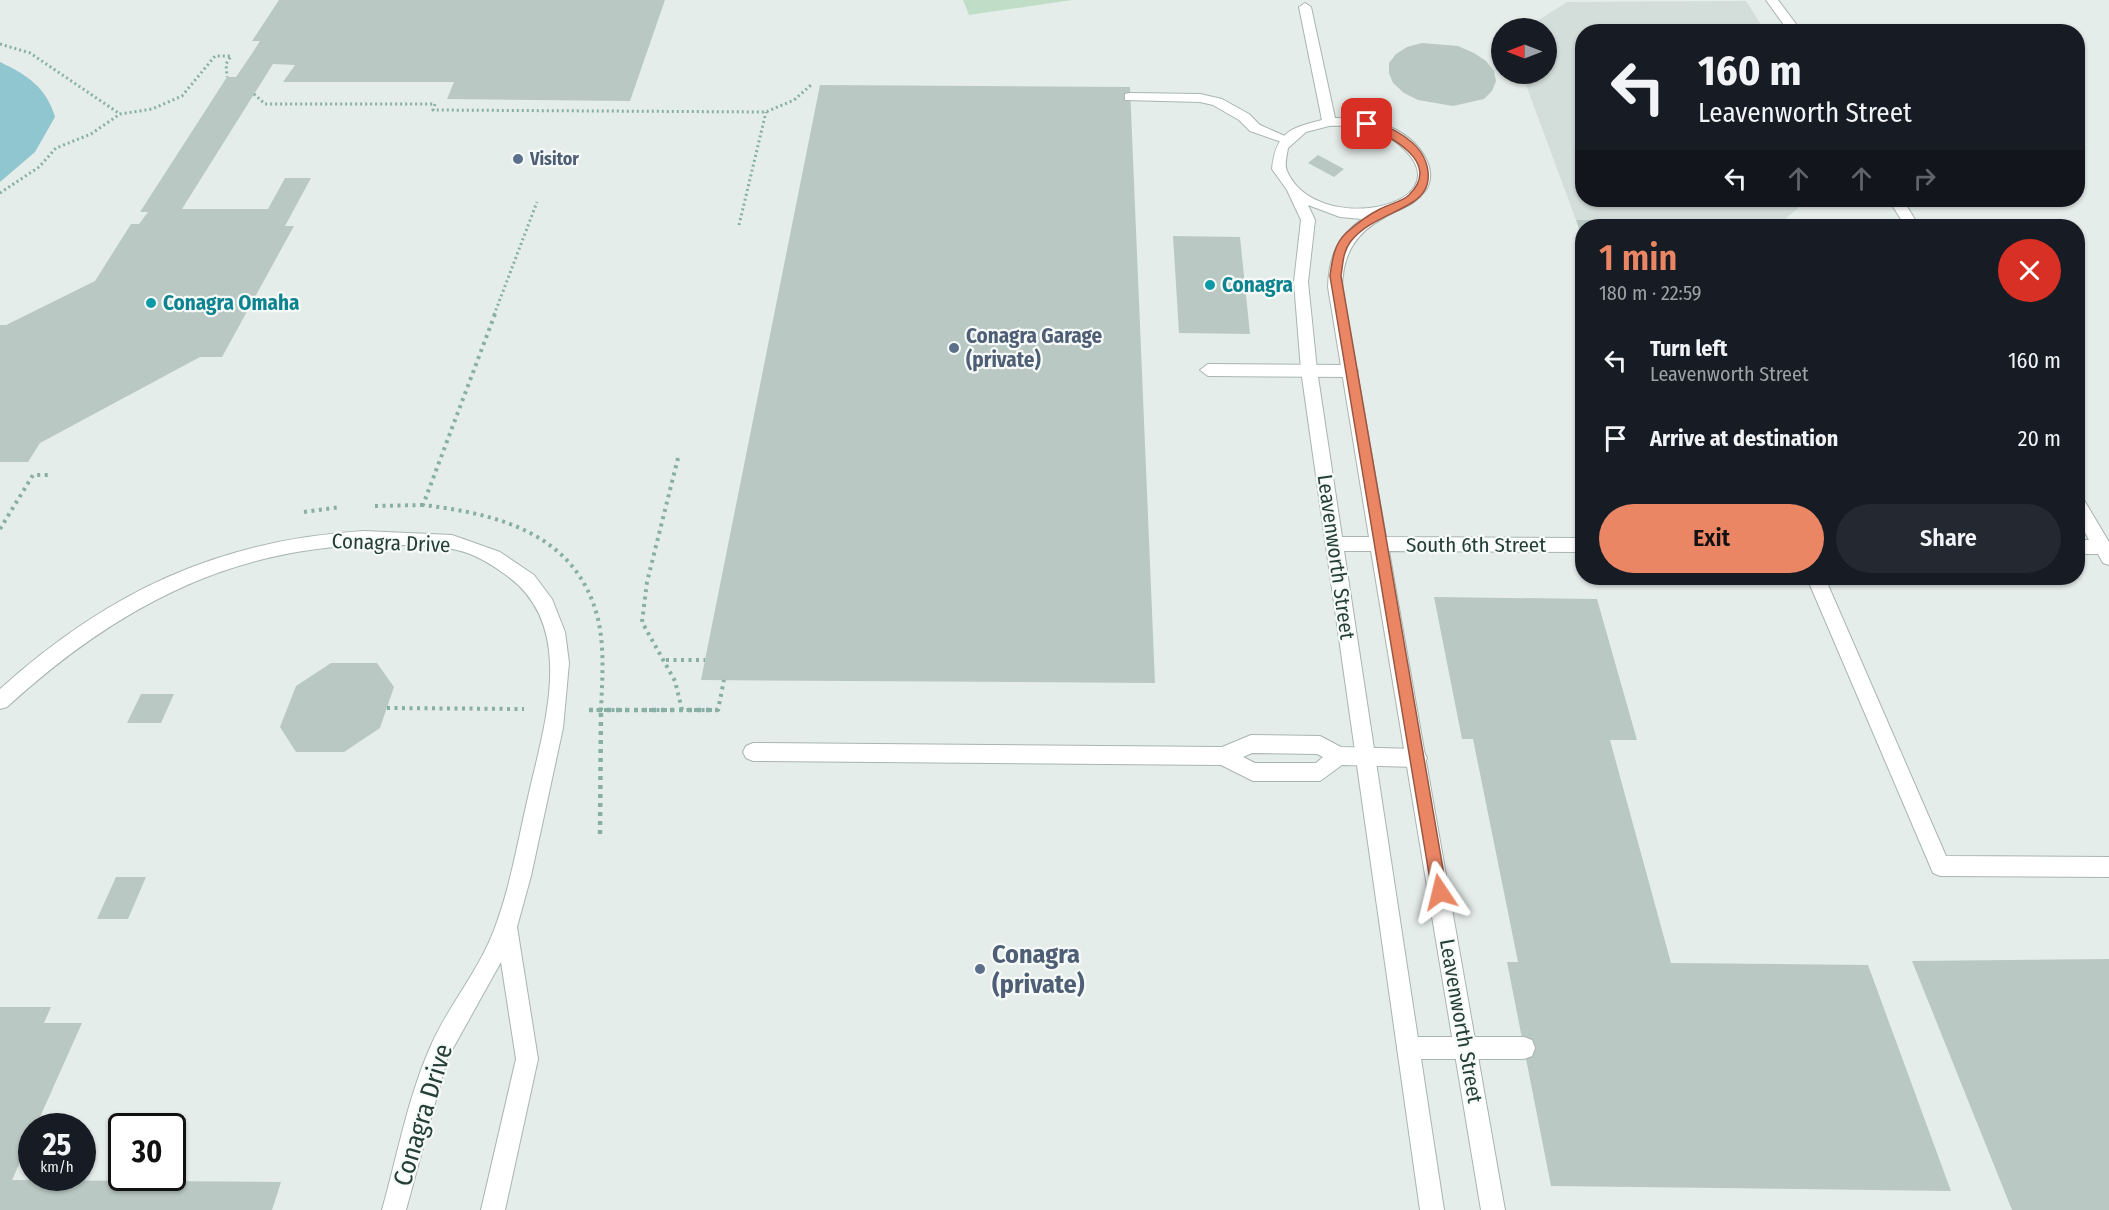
<!DOCTYPE html>
<meta charset="utf-8">
<style>
body{margin:0;font-family:"Fira Sans Condensed",sans-serif;background:#242831;color:#f1f3f6;height:100vh;display:flex;flex-direction:column;font-size:22px;white-space:nowrap}
*{box-sizing:border-box;margin:0}
p{font-size:20px;color:#9ea1a6}
.icon{flex:none;width:33px;height:33px;fill:none;stroke:currentColor;stroke-width:2;stroke-linecap:round;stroke-linejoin:round}
.map{position:relative;flex:1;overflow:hidden}
.drawer{position:absolute;left:1575px;top:219px;width:510px;height:366px;display:flex;flex-direction:column;background:#171b24;border-radius:24px;box-shadow:0 2px 4px #0004}
.drawer>*{flex:none}
.guide{position:absolute;left:1575px;top:24px;width:510px;height:183px;border-radius:24px;box-shadow:0 2px 4px #0004;background:#171b24;color:#f1f3f6;overflow:hidden}
.needle{width:39px;rotate:270deg}
.controls{position:absolute;left:1491px;top:18px;display:grid;gap:12px}
.controls a{display:grid;place-items:center;width:66px;height:66px;border-radius:50%;background:#171b24;box-shadow:0 2px 4px #0004;font-size:30px}
.speed{position:absolute;left:18px;top:1113px;display:flex;gap:12px;font-size:30px;font-weight:700;text-align:center}
.speed>*{display:grid;place-content:center;width:78px;height:78px;border-radius:50%;background:#171b24;box-shadow:0 2px 4px #0004;line-height:1}
.speed small{font-size:15px;font-weight:400}
.speed .limit{border:3px solid #111;border-radius:9px;background:#fff;color:#111}
.pin{position:absolute;display:grid;place-items:center;width:51px;height:51px;color:#fff;margin:-26px;border-radius:12px;box-shadow:0 3px 9px #0006}
.me{position:absolute;width:66px;margin:-33px;rotate:350deg;stroke-linejoin:round;filter:drop-shadow(0 0 4px #0008)}
.turn{display:flex;align-items:center;gap:21px;height:126px;padding:0 24px;font-size:27px}
.turn .icon{width:78px;height:78px;stroke-width:2.5}
.turn b{display:block;font-size:42px;line-height:51px}
.lanes{display:flex;align-items:center;height:57px;padding:0 24px;background:#0003;justify-content:center;gap:30px;direction:ltr}
.lanes .off{opacity:.35}
.round{display:grid;place-items:center;flex:none;width:63px;height:63px;border-radius:32px;background:#242831}
.summary{display:flex;align-items:center;justify-content:space-between;height:102px;padding:0 24px}
h1{font-size:36px;font-weight:600;line-height:45px;color:#eb8665}
.action{display:flex;gap:12px;margin-top:auto;padding:12px 24px}
.action a{flex:1;height:69px;border-radius:36px;background:#eb8665;color:#111;font-size:24px;font-weight:600;line-height:69px;text-align:center}
.action a+a{background:#242831;color:#f1f3f6}
ul{padding:0;list-style:none}
li{display:flex;align-items:center;gap:18px;height:78px;padding:0 24px}
li div{flex:1}
li b{display:block;font-size:22px}
li em{font-style:normal}
.map>svg:first-child{display:block}
.built{fill:#d3ddd9}
.green{fill:#bfddc7}
.water{fill:#90c6cf}
.building{fill:#bac8c3}
.lines{fill:none;stroke-linecap:round;stroke-linejoin:round}
.lane-casing{stroke:#a8b5b1;stroke-width:2}
.street-casing{stroke:#a8b5b1;stroke-width:2}
.path-far2{stroke:#87afa3;stroke-width:3;stroke-dasharray:2 3;stroke-linecap:butt}
.path-far1{stroke:#87afa3;stroke-width:4;stroke-dasharray:3 4.5;stroke-linecap:butt}
.path{stroke:#87afa3;stroke-width:4.5;stroke-dasharray:4 5;stroke-linecap:butt}
.lane{fill:#fff;fill-rule:evenodd}
.street{fill:#fff;fill-rule:evenodd}
.route{fill:#eb8665;stroke:#995742;stroke-width:1.5}
.service-dot{fill:#5c6f8a;stroke:#f6faf8;stroke-width:2}
.culture-dot{fill:#0f9aa8;stroke:#f6faf8;stroke-width:2}
.labels{text-anchor:middle;dominant-baseline:central;stroke-width:4.5;stroke-linejoin:round;paint-order:stroke}
.far-service-label{font-size:18px;font-weight:bold;fill:#4e5e75;stroke:#f6faf8;text-anchor:start}
.culture-label{font-size:21px;font-weight:bold;fill:#0d838f;stroke:#f6faf8;text-anchor:start}
.service-label{font-size:21px;font-weight:bold;fill:#4e5e75;stroke:#f6faf8;text-anchor:start}
.street-label{font-size:21px;fill:#253f38;stroke:#f6faf8}
.near-service-label{font-size:26px;font-weight:bold;fill:#4e5e75;stroke:#f6faf8;text-anchor:start}
.near-street-label{font-size:26px;fill:#253f38;stroke:#f6faf8}
</style>
<div class="map">
<svg width="2109" height="1210" viewBox="0 0 2109 1210">
<rect width="100%" height="100%" fill="#e5edea"/>
<path class="built" d="M1746,1l19,30 -183,1v168h225l-27,24h-45l-3,-4h-156l-54,-146h24v-46h-20l41,-26z"/>
<path class="green" d="M963,0h109l-103,15z"/>
<path class="water" d="M0,62c27,13 46,25 55,55l-20,35 -35,30z"/>
<path class="building" d="M279,0h386l-35,101 -183,-2 7,-17h-171l12,-17 -22,-1 -91,145h86l17,-31h26l-26,48h9l-72,131h-22l-160,86 -12,19h-28v-137h6l89,-44 36,-57h8l9,-12h-8l87,-135h9l17,-25 7,-11h-8z
M1422,43l36,3 16,7 12,8 8,10 2,10 -4,10 -8,8 -31,7 -35,-6 -14,-7 -11,-10 -4,-10v-10l7,-9 11,-7z
M820,85l310,2 25,596 -454,-3z
M1318,155l26,14 -10,8 -26,-14z
M1576,220h156l4,6h-154v12z
M1173,236l67,1 10,97 -71,-1z
M1434,597l163,2 40,141h-27l61,223 197,2 83,226 -400,-5 -44,-224h11l-45,-223h-11z
M331,663h46l17,24 -14,41 -36,24h-48l-16,-25 16,-41z
M141,694h33l-13,29h-34z
M116,877h30l-18,42h-31z
M2109,959v251h-97l-100,-249z
M0,1007h51l-7,16h38l-46,103h-4v10l-20,44 269,2 -9,28h-272z"/>
<g class="lines">
<g class="lane-casing">
<path id="lane" d="M1130,93l70,1 22,5 27,15 11,11 34,15 -7,4 -37,-13 -11,-11 -26,-15 -13,-3 -75,-2v-6z
M1208,364l142,1 8,6 -8,6 -142,-1 -8,-6z
M1807,578h18l121,278 163,1v20l-169,-1 -7,-3z
M1251,735l69,1 21,11 76,2 7,3 3,6 -3,6 -7,3 -75,-2 -22,16h-67l-32,-16 -468,-4 -7,-3 -3,-6 3,-6 7,-3 469,4zM1252,753l65,1 6,3 -7,6h-61l-12,-6z
M1408,1037h116l8,3 3,8 -3,8 -8,3h-116l-8,-3 -3,-8 3,-8z"/>
</g>
<g class="street-casing">
<path id="street" d="M1766,0h12l24,32h-13z
M1305,3l6,4 24,111c34,-1 74,8 91,41 5,10 6,21 0,31 -12,16 -25,18 -41,27 -30,16 -42,37 -43,70l44,250 196,1v14l-193,-1 116,659h-24l-110,-659h-27l100,659h-24l-119,-840 -7,-88 7,-62 -14,-30 -15,-21c4,-36 17,-41 50,-49l-23,-113zM1329,126c28,-1 56,3 76,24 57,57 -90,87 -118,21 -3,-6 0,-16 1,-23l18,-16zM1308,205l32,12 22,2c-25,18 -33,38 -34,68l41,250h-27l-25,-167 -9,-88 7,-62z
M1889,200h14l16,26h-14z
M2078,498l6,2 25,42v23l-6,-2 -5,-9h-20v-14h11l-11,-21z
M364,531l88,4 48,17 34,23 18,24 13,33 4,31 -6,65 -32,148 -14,51 21,132 -33,151h-24l35,-151 -15,-97 -54,97 -41,151h-24c15,-53 25,-109 47,-160 17,-42 49,-77 65,-120 17,-44 24,-91 35,-137 16,-70 48,-168 -23,-218 -15,-11 -31,-21 -49,-25 -26,-6 -54,-5 -80,-5 -148,1 -264,65 -370,162l-7,2v-20c108,-97 218,-149 364,-158z"/>
</g>
<path class="path-far2" d="M0,44l30,9 90,61
M254,94l11,10h170l-2,6 333,2 28,-12 17,-15
M0,193l39,-26 17,-19 35,-14 29,-20 32,-5 30,-13 33,-40h16l-5,8 1,13
M739,225l27,-113
M494,315l43,-113"/>
<path class="path-far1" d="M495,314l-72,191c76,9 154,29 175,114 7,30 4,63 3,92
M678,458l-31,124 -5,40 33,59 7,29
M375,506l48,-1
M304,512l37,-5
M0,529l33,-54h17
M666,660h39
M387,708l137,1
M589,710h129l6,-30"/>
<path class="path" d="M589,710h129
M600,834l1,-124"/>
<use href="#lane" class="lane"/>
<use href="#street" class="street"/>
</g>
<path class="route" d="M1363,122c14,-2 35,9 46,18 20,15 29,46 4,62 -20,13 -46,19 -62,39 -8,10 -8,22 -10,35l106,616 -2,5 -5,2 -6,-2 -2,-5 -102,-616c2,-15 4,-32 16,-43 9,-8 22,-18 34,-24 9,-5 22,-7 29,-14 34,-33 -20,-60 -46,-69z"/>
<g class="service-dot">
<circle cx="518" cy="159" r="6"/>
<circle cx="954" cy="348" r="6"/>
<circle cx="980" cy="969" r="6"/>
</g>
<g class="culture-dot">
<circle cx="1210" cy="285" r="6"/>
<circle cx="151" cy="303" r="6"/>
</g>
<g class="labels">
<g class="far-service-label">
<text x="530" y="159">Visitor</text>
</g>
<g class="culture-label">
<text x="1222" y="285">Conagra</text>
<text x="163" y="303">Conagra Omaha</text>
</g>
<g class="service-label">
<text x="966" y="336">Conagra Garage<tspan x="966" dy="24">(private)</tspan></text>
</g>
<g class="street-label">
<text transform="translate(391 543) rotate(2)">Conagra Drive</text>
<text x="1476" y="545">South 6th Street</text>
<text transform="translate(1336 557) rotate(82)">Leavenworth Street</text>
<text transform="translate(1461 1021) rotate(80)">Leavenworth Street</text>
</g>
<g class="near-service-label">
<text x="992" y="954">Conagra<tspan x="992" dy="30">(private)</tspan></text>
</g>
<g class="near-street-label">
<text transform="translate(423 1115) rotate(-73)">Conagra Drive</text>
</g>
</g>
</svg>
<div class="controls">
<a><svg class="needle" viewBox="-14 -14 28 28"><path d="M0-13l5 13h-10z" fill="#e53935"/><path d="M0 13l5-13h-10z" fill="#9ea1a6"/></svg></a>
</div>
<div class="speed"><div>25<small>km/h</small></div><div class="limit">30</div></div>
<div class="pin" style="left:1367px;top:124px;background:#d93025"><svg class="icon" aria-label="arrive" viewBox="0 0 24 24"><path d="M6 21V4h12l-3 4 3 4H6"/></svg></div>
<svg class="me" style="left:1440px;top:892px" viewBox="-20 -20 40 40"><path d="M0-17L14 15 0 8-14 15z" fill="#eb8665" stroke="#fff" stroke-width="4"/></svg>
<div class="guide">
<div class="turn"><svg class="icon" aria-label="left" viewBox="0 0 24 24"><path d="M17 20v-9H6M10 6l-5 5 5 5"/></svg><div><b>160 m</b>Leavenworth Street</div></div>
<div class="lanes"><svg class="icon" aria-label="left" viewBox="0 0 24 24"><path d="M17 20v-9H6M10 6l-5 5 5 5"/></svg><svg class="icon off" aria-label="ahead" viewBox="0 0 24 24"><path d="M12 20V5M6 11l6-6 6 6"/></svg><svg class="icon off" aria-label="ahead" viewBox="0 0 24 24"><path d="M12 20V5M6 11l6-6 6 6"/></svg><svg class="icon off" aria-label="right" viewBox="0 0 24 24"><path d="M7 20v-9h11M14 6l5 5-5 5"/></svg></div>
</div>
<section class="drawer">
<div class="summary"><div><h1>1 min</h1><p>180 m · 22:59</p></div><a class="round" style="background:#d93025;color:#fff"><svg class="icon" aria-label="close" viewBox="0 0 24 24"><path d="M6 6l12 12M18 6L6 18"/></svg></a></div>
<ul>
<li><svg class="icon" aria-label="left" viewBox="0 0 24 24"><path d="M17 20v-9H6M10 6l-5 5 5 5"/></svg><div><b>Turn left</b><p>Leavenworth Street</p></div><em>160 m</em></li>
<li><svg class="icon" aria-label="arrive" viewBox="0 0 24 24"><path d="M6 21V4h12l-3 4 3 4H6"/></svg><div><b>Arrive at destination</b></div><em>20 m</em></li>
</ul>
<div class="action"><a>Exit</a><a>Share</a></div>
</section>
</div>
